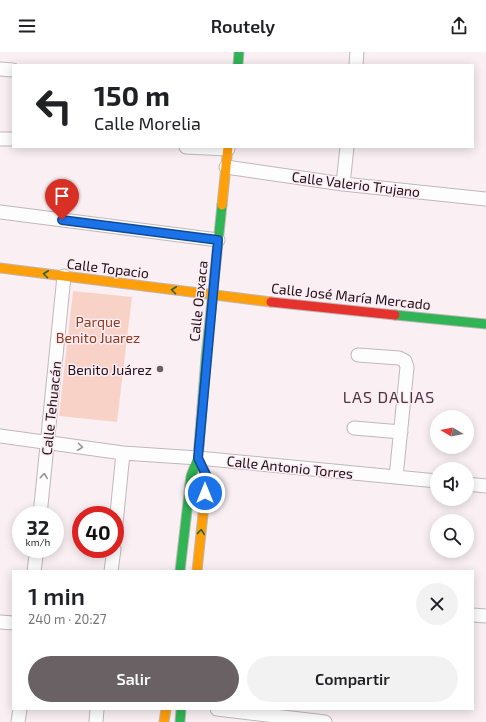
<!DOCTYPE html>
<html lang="es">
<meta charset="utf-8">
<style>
body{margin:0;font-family:"Exo 2",sans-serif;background:#f2f2f2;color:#202124;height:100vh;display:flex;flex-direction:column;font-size:15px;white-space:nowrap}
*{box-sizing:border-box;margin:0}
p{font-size:13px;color:#757577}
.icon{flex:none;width:22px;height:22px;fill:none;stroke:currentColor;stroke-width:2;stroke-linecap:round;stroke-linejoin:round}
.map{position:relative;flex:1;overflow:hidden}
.details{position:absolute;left:12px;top:518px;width:462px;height:140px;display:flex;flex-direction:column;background:#fff;border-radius:0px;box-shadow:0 2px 10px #0003}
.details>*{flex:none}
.top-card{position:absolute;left:12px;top:12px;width:462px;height:84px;border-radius:0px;box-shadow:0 2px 10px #0003;background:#fff;color:#202124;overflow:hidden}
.needle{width:26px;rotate:280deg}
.tools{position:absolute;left:430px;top:358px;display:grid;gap:8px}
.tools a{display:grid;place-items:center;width:44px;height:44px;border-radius:50%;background:#fff;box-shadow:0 2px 10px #0003;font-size:20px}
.speed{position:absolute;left:12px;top:454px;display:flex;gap:8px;font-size:20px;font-weight:700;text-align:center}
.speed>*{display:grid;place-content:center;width:52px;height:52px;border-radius:50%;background:#fff;box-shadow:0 2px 10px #0003;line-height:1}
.speed small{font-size:10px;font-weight:400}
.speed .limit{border:6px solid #d22;background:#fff;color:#111}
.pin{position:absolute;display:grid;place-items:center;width:34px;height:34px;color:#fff;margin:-41px -17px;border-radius:50% 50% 50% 0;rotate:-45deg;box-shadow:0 0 4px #0007}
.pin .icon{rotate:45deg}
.me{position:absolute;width:44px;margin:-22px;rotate:0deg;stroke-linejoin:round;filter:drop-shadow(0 0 3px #0008)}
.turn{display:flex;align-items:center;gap:14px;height:84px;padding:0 16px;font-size:18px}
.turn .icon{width:52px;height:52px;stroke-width:2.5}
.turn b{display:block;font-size:28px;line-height:34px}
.round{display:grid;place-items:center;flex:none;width:42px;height:42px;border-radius:21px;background:#f2f2f2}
.headline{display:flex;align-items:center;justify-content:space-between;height:68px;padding:0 16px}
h1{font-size:24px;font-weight:600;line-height:30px}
.action{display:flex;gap:8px;margin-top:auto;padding:8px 16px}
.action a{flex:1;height:46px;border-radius:24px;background:#696164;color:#fff;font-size:16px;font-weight:600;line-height:46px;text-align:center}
.action a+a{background:#f2f2f2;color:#202124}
header{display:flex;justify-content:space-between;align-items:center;height:52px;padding:0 16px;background:#fff;font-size:18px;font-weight:600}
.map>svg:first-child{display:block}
.green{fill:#f8d2c7}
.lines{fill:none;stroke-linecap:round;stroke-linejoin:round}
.street-casing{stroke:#bfb7ba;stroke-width:15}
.fast-casing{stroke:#bfb7ba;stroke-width:11}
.slow-casing{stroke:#bfb7ba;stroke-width:11}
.jam-casing{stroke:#bfb7ba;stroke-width:11}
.street{stroke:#fefdfd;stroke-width:13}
.fast{stroke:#30b455;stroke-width:9}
.slow{stroke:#ff9f0a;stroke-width:9}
.jam{stroke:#e5322d;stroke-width:9}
.oneway{stroke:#266436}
.oneway2{stroke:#989496}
.route-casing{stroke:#114b97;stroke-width:10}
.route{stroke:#1a73e8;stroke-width:7}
.poi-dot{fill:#696164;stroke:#ffebf3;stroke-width:1.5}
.labels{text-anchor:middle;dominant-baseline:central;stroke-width:3;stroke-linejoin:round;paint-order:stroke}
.street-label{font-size:14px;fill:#1b1417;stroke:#ffebf3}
.park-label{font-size:14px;fill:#883b1a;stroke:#ffebf3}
.poi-label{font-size:14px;fill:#1b1417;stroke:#ffebf3;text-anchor:end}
.quarter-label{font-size:16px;letter-spacing:1px;fill:#47383e;stroke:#ffebf3}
</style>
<header><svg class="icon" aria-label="menu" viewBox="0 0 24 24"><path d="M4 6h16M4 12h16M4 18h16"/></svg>Routely<svg class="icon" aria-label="share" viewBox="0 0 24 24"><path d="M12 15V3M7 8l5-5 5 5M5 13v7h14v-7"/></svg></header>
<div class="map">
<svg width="486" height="670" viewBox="0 0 486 670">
<rect width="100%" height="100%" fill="#faf0f4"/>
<path class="green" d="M73,239l59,6 -15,125 -58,-6z"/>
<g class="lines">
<g class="street-casing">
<path id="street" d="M356,13l1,-13
M0,17l13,1
M0,87h13
M186,95l42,2
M226,115l117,17 143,15
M343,132l4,-37
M0,160l218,28
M358,303l41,3 6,3 2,6 -11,110
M354,376l47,4
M0,384l123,17 75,5 239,23
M467,432l19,2
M40,463l24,-239
M115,482l8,-81
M34,519l3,-22
M111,519l3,-22
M473,563l13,1
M0,570l13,1
M217,657l108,13
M18,670l2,-13
M96,670l1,-13"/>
</g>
<g class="fast-casing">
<path id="fast" d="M238,13l1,-13
M395,263l91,9
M180,519l11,-95 7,-18 8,-101 16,-152
M180,670l1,-13"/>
</g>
<g class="slow-casing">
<path id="slow" d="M222,153l6,-58
M0,216l271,34
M197,519l10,-94 -9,-19
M164,670l2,-13"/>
</g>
<g class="jam-casing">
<path id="jam" d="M271,250l124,13"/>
</g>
<use href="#street" class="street"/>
<use href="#fast" class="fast"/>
<use href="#slow" class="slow"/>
<use href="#jam" class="jam"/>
</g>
<defs><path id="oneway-chevron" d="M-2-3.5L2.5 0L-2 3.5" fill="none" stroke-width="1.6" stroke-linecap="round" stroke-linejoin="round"/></defs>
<g class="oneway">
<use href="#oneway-chevron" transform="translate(46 222) rotate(-173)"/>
<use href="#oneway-chevron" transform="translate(174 238) rotate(-173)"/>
<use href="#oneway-chevron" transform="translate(201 480) rotate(-84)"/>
</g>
<g class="oneway2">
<use href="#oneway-chevron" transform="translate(80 395) rotate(8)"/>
<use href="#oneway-chevron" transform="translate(44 424) rotate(-84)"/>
</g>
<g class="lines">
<g class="route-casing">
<path id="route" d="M62,168l156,20 -20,218 9,19 -2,16"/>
</g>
<use href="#route" class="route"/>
</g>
<circle class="poi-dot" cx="160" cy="317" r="4"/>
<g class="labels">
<g class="street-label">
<text transform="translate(356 132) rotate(7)">Calle Valerio Trujano</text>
<text transform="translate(108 216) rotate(7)">Calle Topacio</text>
<text transform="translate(351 244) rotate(6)">Calle José María Mercado</text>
<text transform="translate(198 249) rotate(-84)">Calle Oaxaca</text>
<text transform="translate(51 356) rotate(-84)">Calle Tehuacán</text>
<text transform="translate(290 415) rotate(6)">Calle Antonio Torres</text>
</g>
<g class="park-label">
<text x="98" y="269">Parque<tspan x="98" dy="16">Benito Juarez</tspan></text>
</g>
<g class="poi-label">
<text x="152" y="317">Benito Juárez</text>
</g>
<g class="quarter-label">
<text x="389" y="344">LAS DALIAS</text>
</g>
</g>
</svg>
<div class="tools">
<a><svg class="needle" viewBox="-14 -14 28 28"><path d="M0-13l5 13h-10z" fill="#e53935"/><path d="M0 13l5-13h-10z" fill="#757577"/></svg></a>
<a><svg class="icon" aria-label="sound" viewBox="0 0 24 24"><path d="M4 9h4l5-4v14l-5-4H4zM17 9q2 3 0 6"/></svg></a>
<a><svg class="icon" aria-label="search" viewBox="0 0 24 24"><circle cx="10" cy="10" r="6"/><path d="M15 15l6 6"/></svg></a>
</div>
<div class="speed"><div>32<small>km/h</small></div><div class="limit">40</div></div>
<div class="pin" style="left:62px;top:168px;background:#d93025"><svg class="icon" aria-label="arrive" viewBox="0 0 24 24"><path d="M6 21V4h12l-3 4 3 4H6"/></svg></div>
<svg class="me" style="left:205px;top:441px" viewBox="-20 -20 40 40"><circle r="17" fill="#1a73e8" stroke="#fff" stroke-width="3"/><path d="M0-11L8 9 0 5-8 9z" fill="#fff"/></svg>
<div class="top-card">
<div class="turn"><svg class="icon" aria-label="left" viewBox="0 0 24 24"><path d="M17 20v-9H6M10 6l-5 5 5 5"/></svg><div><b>150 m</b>Calle Morelia</div></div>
</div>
<section class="details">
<div class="headline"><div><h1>1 min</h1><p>240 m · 20:27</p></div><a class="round"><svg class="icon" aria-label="close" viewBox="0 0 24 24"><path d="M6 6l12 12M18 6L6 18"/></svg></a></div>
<div class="action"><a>Salir</a><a>Compartir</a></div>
</section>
</div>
